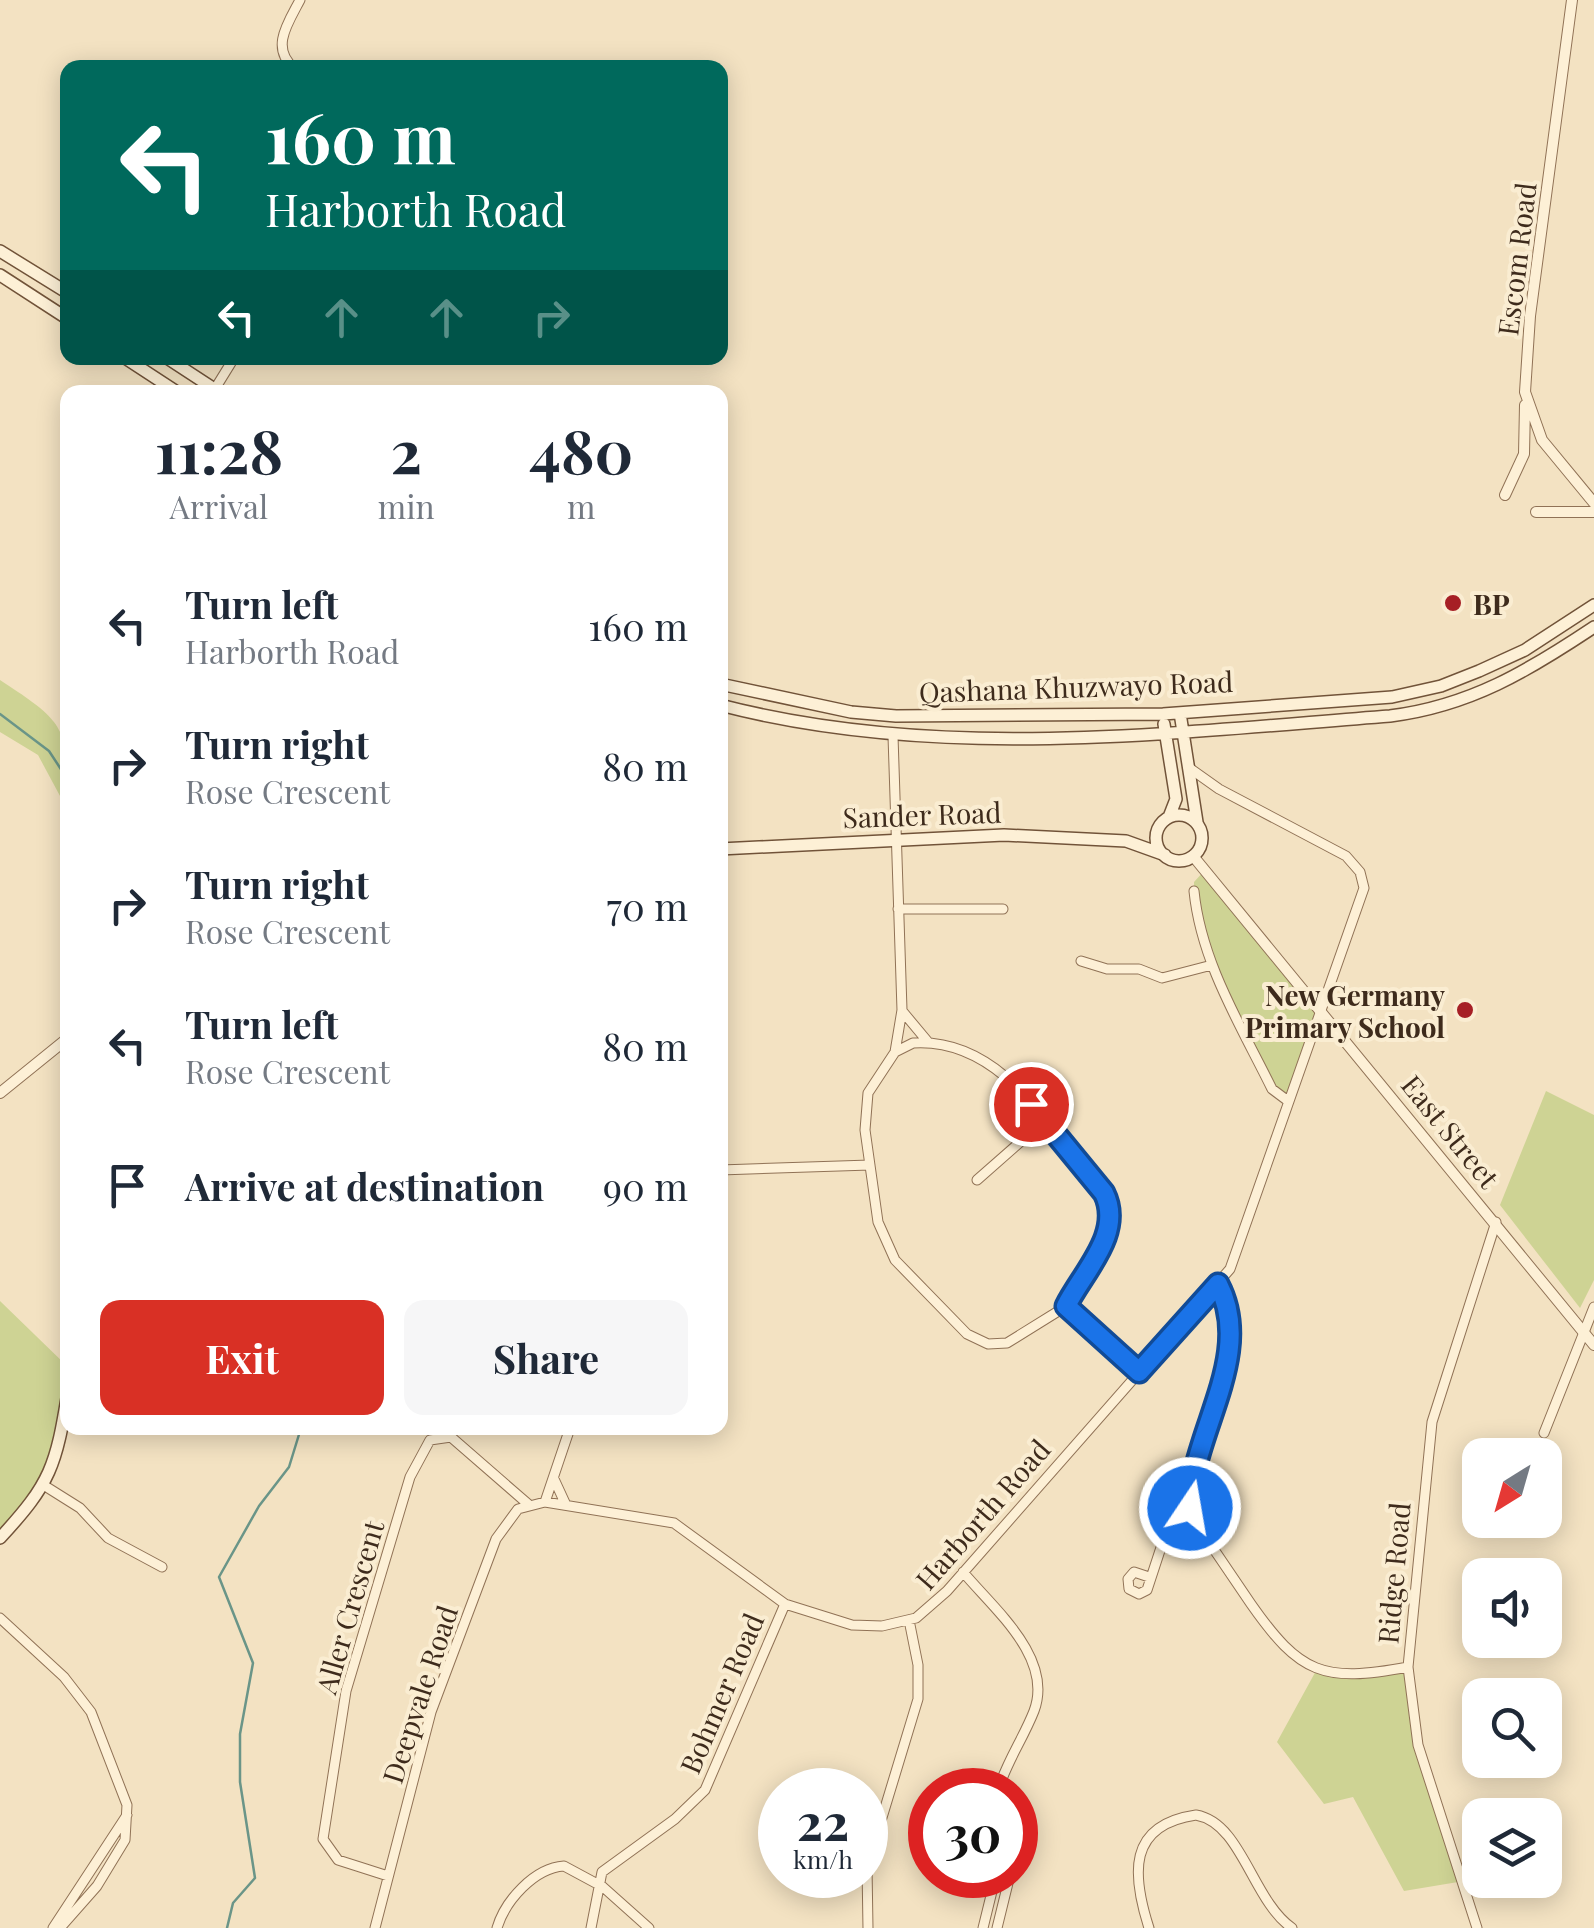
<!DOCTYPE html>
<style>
body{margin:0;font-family:"Playfair Display",serif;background:#f6f6f7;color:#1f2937;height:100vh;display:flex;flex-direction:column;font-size:38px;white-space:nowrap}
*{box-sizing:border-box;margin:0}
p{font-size:32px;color:#747a83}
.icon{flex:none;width:55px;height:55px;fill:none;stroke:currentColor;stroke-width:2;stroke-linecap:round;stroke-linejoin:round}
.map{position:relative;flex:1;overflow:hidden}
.side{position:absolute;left:60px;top:385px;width:668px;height:1050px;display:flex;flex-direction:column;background:#fff;border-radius:20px;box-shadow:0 5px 25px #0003}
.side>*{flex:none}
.hud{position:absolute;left:60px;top:60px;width:668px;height:305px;border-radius:20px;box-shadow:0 5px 25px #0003;background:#00695c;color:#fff;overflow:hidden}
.needle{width:65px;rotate:217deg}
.buttons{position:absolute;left:1462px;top:1438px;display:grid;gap:20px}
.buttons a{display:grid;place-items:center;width:100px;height:100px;border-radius:20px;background:#fff;box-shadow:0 5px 25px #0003;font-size:50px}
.speed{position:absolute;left:758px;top:1768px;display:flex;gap:20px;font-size:50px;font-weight:700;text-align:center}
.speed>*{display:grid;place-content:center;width:130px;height:130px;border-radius:50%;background:#fff;box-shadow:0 5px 25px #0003;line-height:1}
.speed small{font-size:25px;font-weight:400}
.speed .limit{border:15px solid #d22;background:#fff;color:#111}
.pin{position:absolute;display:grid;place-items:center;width:85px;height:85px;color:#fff;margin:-42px;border:5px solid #fff;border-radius:50%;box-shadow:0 2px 10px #0007}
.me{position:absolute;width:110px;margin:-55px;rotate:12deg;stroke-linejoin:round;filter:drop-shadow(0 0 8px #0008)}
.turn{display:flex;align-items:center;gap:35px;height:210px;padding:0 40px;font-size:45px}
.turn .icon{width:130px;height:130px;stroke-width:2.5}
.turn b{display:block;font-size:70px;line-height:85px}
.lanes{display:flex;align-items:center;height:95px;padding:0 40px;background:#0003;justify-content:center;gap:50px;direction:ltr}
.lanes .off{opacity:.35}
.eta{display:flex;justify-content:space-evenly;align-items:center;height:170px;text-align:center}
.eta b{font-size:60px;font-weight:700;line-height:70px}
.action{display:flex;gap:20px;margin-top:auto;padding:20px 40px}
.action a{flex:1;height:115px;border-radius:20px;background:#d93025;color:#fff;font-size:40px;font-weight:700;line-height:115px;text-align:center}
.action a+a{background:#f6f6f7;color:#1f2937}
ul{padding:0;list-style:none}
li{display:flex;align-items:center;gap:30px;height:140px;padding:0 40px}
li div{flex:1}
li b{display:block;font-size:38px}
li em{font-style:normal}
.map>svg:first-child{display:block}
.green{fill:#ced394}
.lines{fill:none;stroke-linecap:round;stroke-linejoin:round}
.stream{stroke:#6a9588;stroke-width:2.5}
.minor-casing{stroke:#907256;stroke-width:11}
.tertiary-casing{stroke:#907256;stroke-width:12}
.secondary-casing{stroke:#715339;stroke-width:14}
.minor{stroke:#fdf0d6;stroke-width:9}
.tertiary{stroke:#fdf0d6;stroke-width:10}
.secondary{stroke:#fdf0d6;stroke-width:11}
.route-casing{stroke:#114b97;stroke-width:25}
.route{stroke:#1a73e8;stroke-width:18}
.poi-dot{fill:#a61f25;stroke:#faedd2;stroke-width:4}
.labels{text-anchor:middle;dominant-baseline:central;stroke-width:8;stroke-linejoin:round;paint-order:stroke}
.street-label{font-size:28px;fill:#3e2b1c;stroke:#faedd2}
.poi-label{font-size:28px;font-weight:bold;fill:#3e2b1c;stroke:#faedd2;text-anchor:start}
</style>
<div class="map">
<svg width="1594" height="1928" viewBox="0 0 1594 1928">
<rect width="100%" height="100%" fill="#f3e2c2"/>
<path class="green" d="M0,680c69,45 68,48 67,129l-29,-54 -38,-23z
M1205,870l118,138 -34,93 -9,-2 -68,-135 -18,-73v-9z
M1546,1091l48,24v165l-14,28 -80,-103z
M0,1301l68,66 -12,92 -56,80z
M1407,1668l5,51 52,162 -60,10 -51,-94 -29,7 -47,-62 40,-73 18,5z"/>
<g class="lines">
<path class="stream" d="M0,714l49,37 19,29
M227,1928l6,-25 22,-25 -15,-96v-48l13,-71 -34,-86 40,-71 30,-39 12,-39"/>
<g class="minor-casing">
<path id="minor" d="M294,68c-24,-20 -6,-45 6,-68
M213,392l21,-34
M893,736l9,274 -7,42
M1194,891c7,71 47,135 78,198l16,12
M898,909h105
M1081,961l26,8h32l23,9 50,-13
M903,1012l25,30
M913,1043c91,-6 140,91 190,150l8,21 -3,21 -43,72 -58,36 -19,1 -21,-10 -72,-74 -17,-38 -13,-92 3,-37 27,-41z
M720,1170l150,-5
M977,1180l67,-59
M1218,1283l12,23 2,21 -42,171 4,22c19,28 38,56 57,84 49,70 72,79 157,63
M1065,1306l74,66
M1544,1433l50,-126
M554,1479l12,26
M45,1486l35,22 28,30 54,29
M545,1502l25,-74
M963,1572c31,37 91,86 71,139 -11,28 -27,50 -36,79
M1149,1577l-15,-5 -6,7 1,10 10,5 8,-4 25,-76 18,-6
M0,1618l64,59 27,35 36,93 -2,35 -28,46 -37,42
M1015,1831v21
M388,1876l-50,-16 -15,-21 23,-148 64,-214 20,-37 21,-3 77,67
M53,1928l74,-113
M375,1928l56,-216 65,-173 22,-30 27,-7 129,21 111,81 67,21 30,1 34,-8 31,-27 283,-322 134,-381 -4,-16 -14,-16 -127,-67 -31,-22
M497,1928c8,-27 37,-60 67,-62l39,21 46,41
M591,1928l11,-56 73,-53 30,-29 80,-186
M868,1928l-1,-61 51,-168v-34l-9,-45
M983,1928l13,-53
M997,1928l13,-53
M1149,1928c-17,-53 -22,-103 47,-113 46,8 56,85 96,113
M1477,1928l-59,-183 -10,-78 24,-245 64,-200"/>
</g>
<g class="tertiary-casing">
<path id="tertiary" d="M1572,0l-42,316 -5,76 17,48 52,63
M1505,495l19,-41 1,-49
M1536,512h58
M1193,856l401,489
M0,1093l68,-55"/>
</g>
<g class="secondary-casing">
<path id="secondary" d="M0,251l68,42
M0,275l68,44
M125,358l52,34
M167,358l52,34
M720,684l131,28 45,4 267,-2 229,-17 49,-11 38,-15 46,-21 69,-45
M720,705c219,57 447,28 670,11 80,-10 138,-45 204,-89
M1180,713l17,109
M1164,724l12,75 -7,18
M1156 838a23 23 0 1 1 46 0a23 23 0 1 1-46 0Z
M720,849l284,-14 122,6 39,14
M0,1538c51,-55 56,-72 68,-146"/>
</g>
<use href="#minor" class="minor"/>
<use href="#tertiary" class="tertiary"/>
<use href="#secondary" class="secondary"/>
</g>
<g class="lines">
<g class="route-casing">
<path id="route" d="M1031,1104l73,89c20,40 -21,79 -38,113l73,66 79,-88c38,72 -28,150 -28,224"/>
</g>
<use href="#route" class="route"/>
</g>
<g class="poi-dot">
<circle cx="1453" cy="603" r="10"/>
<circle cx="1465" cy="1010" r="10"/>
</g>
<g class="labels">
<g class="street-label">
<text transform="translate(1516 259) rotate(-83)">Escom Road</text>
<text transform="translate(1076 686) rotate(-2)">Qashana Khuzwayo Road</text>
<text transform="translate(922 814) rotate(-2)">Sander Road</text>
<text transform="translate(1451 1131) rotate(51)">East Street</text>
<text transform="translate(982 1514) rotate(-49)">Harborth Road</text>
<text transform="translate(1393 1573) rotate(-85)">Ridge Road</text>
<text transform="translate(349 1607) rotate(-74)">Aller Crescent</text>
<text transform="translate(721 1693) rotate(-67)">Bohmer Road</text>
<text transform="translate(419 1694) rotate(-72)">Deepvale Road</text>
</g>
<g class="poi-label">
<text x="1473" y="603">BP</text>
<text x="1445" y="994" text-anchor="end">New Germany<tspan x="1445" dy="32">Primary School</tspan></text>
</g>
</g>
</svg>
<div class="buttons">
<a><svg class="needle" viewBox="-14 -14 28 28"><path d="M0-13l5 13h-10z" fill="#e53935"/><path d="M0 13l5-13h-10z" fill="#747a83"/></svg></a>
<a><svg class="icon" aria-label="sound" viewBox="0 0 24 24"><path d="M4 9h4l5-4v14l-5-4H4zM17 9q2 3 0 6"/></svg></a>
<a><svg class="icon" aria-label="search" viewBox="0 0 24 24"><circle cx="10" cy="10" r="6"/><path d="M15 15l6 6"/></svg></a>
<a><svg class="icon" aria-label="layers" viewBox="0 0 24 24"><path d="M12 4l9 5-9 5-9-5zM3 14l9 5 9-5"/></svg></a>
</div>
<div class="speed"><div>22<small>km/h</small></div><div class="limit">30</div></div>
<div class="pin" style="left:1031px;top:1104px;background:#d93025"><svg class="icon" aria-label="arrive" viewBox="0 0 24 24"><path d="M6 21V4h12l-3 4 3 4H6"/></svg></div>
<svg class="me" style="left:1190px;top:1508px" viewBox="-20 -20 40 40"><circle r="17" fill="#1a73e8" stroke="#fff" stroke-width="3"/><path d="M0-11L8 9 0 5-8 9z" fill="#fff"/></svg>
<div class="hud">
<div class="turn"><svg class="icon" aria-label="left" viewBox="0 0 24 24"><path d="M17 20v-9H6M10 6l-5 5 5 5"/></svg><div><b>160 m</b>Harborth Road</div></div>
<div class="lanes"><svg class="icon" aria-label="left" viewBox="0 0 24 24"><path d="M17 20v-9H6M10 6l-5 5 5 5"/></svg><svg class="icon off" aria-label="ahead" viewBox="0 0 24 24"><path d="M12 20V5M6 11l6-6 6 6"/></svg><svg class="icon off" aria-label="ahead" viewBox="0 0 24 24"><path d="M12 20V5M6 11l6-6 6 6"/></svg><svg class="icon off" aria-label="right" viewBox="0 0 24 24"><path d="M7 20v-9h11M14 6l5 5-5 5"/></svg></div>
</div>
<section class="side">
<div class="eta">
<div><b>11:28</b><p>Arrival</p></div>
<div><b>2</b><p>min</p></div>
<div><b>480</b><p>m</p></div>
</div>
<ul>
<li><svg class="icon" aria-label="left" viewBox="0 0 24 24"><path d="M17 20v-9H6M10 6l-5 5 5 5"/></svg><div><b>Turn left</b><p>Harborth Road</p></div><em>160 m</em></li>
<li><svg class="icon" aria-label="right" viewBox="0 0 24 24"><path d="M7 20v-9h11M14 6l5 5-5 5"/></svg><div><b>Turn right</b><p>Rose Crescent</p></div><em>80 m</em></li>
<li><svg class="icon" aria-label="right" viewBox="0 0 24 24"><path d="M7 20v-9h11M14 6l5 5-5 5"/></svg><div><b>Turn right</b><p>Rose Crescent</p></div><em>70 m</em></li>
<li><svg class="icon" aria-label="left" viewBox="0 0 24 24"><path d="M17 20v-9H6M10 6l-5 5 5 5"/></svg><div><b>Turn left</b><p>Rose Crescent</p></div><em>80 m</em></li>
<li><svg class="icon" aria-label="arrive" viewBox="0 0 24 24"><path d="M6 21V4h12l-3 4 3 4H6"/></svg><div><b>Arrive at destination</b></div><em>90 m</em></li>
</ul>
<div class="action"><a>Exit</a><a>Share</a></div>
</section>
</div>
